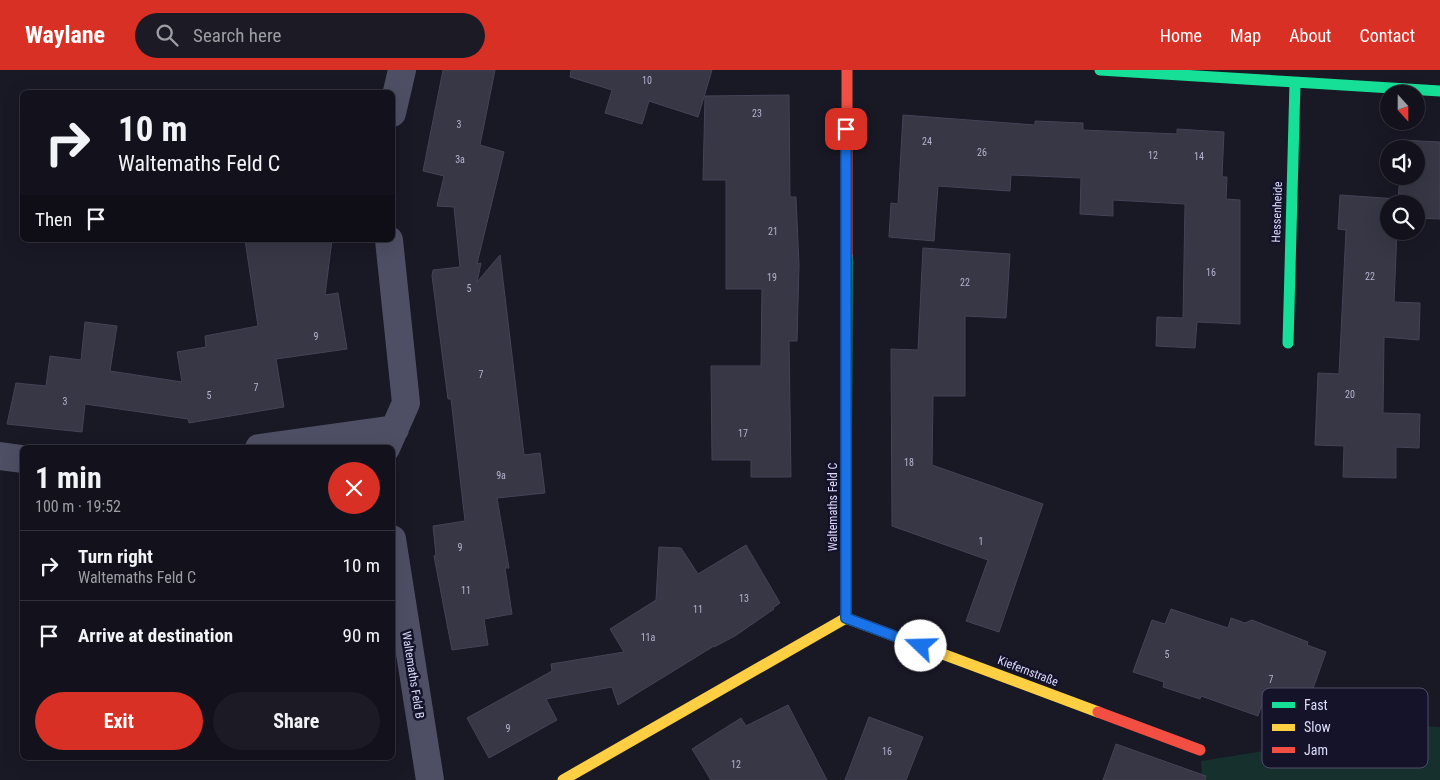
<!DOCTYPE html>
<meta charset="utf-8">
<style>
body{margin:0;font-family:"Roboto Condensed",sans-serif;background:#1c1b25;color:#f1f3f6;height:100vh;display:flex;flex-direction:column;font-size:19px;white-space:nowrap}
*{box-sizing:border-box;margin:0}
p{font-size:16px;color:#9d9ea3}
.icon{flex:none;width:28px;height:28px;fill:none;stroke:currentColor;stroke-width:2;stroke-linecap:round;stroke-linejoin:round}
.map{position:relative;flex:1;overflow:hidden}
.side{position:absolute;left:20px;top:375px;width:375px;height:315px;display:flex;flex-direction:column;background:#13121c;border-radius:8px;box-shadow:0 5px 20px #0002,0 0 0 1px #32323b}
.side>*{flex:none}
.guide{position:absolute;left:20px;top:20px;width:375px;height:152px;border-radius:8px;box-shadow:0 5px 20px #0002,0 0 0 1px #32323b;background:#13121c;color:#f1f3f6;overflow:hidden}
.needle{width:32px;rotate:159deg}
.fabs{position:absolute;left:1380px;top:15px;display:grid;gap:10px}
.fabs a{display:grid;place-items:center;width:45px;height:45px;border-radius:50%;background:#13121c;box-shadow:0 5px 20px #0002,0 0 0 1px #32323b;font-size:25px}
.pin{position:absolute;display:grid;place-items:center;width:42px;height:42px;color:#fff;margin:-21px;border-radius:10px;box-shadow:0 2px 8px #0006}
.me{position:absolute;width:55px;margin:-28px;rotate:291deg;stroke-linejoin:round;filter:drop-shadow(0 0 4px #0008)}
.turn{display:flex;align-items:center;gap:18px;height:105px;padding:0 15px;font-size:22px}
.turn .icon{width:65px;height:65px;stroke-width:2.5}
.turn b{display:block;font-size:35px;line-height:42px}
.then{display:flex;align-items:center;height:48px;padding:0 15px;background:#0003;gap:10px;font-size:19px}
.round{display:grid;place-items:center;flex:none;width:52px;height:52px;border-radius:26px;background:#1c1b25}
.summary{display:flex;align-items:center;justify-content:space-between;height:85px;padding:0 15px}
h1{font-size:30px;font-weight:700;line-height:38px}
.cta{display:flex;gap:10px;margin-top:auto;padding:10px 15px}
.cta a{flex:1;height:58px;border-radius:30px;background:#d93025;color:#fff;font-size:20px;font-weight:700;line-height:58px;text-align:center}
.cta a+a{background:#1c1b25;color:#f1f3f6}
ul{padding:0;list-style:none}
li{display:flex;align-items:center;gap:15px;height:70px;padding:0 15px;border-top:1px solid #32323b}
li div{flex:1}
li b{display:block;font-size:19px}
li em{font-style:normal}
header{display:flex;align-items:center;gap:30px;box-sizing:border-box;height:70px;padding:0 25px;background:#d93025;color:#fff}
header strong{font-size:24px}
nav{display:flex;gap:28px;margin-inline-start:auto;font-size:18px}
.search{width:350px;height:45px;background:#1c1b25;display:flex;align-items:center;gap:12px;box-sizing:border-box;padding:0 18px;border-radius:28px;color:#9d9ea3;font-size:19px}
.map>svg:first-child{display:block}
.green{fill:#16302e}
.building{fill:#373746;stroke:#454357}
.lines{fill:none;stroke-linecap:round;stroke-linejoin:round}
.street{stroke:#4e4f64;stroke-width:28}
.fast{stroke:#16e098;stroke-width:11}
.slow{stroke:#ffcf43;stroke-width:11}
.jam{stroke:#f24e42;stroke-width:11}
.route-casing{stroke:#114b97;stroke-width:12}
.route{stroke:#1a73e8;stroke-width:9}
.labels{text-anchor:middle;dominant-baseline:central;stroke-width:5;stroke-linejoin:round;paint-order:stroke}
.number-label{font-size:10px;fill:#b4b4cf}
.street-label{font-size:12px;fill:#dddefd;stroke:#14132a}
.key{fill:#14132a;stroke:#505069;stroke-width:1}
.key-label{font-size:14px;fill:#dddefd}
</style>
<header>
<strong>Waylane</strong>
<div class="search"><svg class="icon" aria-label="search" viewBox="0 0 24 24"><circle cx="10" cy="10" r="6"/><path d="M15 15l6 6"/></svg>Search here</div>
<nav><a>Home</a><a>Map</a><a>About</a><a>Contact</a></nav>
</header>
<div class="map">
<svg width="1440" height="710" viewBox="0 0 1440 710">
<rect width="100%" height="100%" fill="#191825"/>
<path class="green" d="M1421,656l19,1v53h-238l-1,-19z"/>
<path class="building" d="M443,0h52l-15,75 24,7 -27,112 4,-1 -4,19 23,-27 24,200 16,-2 5,40 -48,5 12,70h-4l7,46 -28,5 4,26 -36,5 -18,-94 2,-1 -3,-29 32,-5 -14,-122h-3l-16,-123 1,-6 27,-3 -6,-60 -17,-1 7,-30 -21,-5z
M571,0h141l-14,47 -49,-16 -7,23 -37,-11 7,-23 -42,-13z
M789,25l1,102h6l3,68 -2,76h-8l2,136h-40v-17h-39l-1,-94h50l1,-77h-36v-109h-23l2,-84z
M903,45l132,10v-4l48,2v7l94,4v-5l47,3 -2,45h5l-1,22 14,1v124l-43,-2 -2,26 -39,-2 1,-29 26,1 2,-114 -72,-4v16l-33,-2 1,-36 -70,-3 -1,16 -72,-5 -4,55 -45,-4 2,-34 7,1z
M1402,70l38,2v77l-24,-1v-14h-27v27h8l-3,71 26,1 -1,37 -35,-3 -1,76 37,1 -1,34 -23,-1v31l-53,-1 1,-31 -29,-1 3,-72 21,1 7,-144 -8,-1 2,-34 58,4 2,-23h16v-27h-14z
M245,170h87l-7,55 13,-2 9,56 -71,10 8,48 -95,16 -1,-4 -103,-15 -3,28 -75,-8 9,-41 30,3 4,-30 31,4 4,-38 32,4 -7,45 72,11 -5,-30 29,-5 -1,-11 53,-10z
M923,178l87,6 -4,64 -41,-2v80h-32l-1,69 111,39 -44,128 -33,-11 22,-61 -96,-34 -1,-177 27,1z
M746,475l34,58 -7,5 1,1 -39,27 -21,11v-1l-96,59 -6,-18 -66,12 11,21 -68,38 -22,-40 85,-47 -1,-7 73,-12 -14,-23 46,-29 3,-53 22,1 17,26z
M1171,539l57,19 3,-10 14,5 7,-3 56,22 -1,3 19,7 -21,59 -40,-15 -7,20 -57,-20 -1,3 -37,-12 1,-5 -31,-10 19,-52 13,4z
M788,635l39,75h-116l-19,-31 49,-31 5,8z
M869,647l54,20 -17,43h-61z
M1116,674l90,32 -1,4h-102z"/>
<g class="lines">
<path class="street" d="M392,43l10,-43
M259,378l136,-19
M386,378l20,-45 -17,-163
M0,386l22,3
M392,469l38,241"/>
<path class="fast" d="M1100,0l340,21
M1288,273l7,-260
M846,548l1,-362"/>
<path class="slow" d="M846,548l252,94
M563,710l283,-162"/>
<path class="jam" d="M847,186v-186
M1098,642l102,38"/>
</g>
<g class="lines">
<g class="route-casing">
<path id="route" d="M846,59v489l75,28"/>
</g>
<use href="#route" class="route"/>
</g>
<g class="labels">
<g class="number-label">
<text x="647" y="10">10</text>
<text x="757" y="43">23</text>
<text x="459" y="54">3</text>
<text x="927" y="71">24</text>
<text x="982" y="82">26</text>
<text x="1153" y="85">12</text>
<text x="1199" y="86">14</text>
<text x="460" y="89">3a</text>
<text x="773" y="161">21</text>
<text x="1211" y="202">16</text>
<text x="1370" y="206">22</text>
<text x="772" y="207">19</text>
<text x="965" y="212">22</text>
<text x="469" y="218">5</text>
<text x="316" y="266">9</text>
<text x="481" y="304">7</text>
<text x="256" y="317">7</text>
<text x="1350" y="324">20</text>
<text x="209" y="325">5</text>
<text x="65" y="331">3</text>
<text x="743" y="363">17</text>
<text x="909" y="392">18</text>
<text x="501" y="405">9a</text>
<text x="981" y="471">1</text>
<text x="460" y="477">9</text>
<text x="466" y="520">11</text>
<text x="744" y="528">13</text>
<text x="698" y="539">11</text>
<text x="648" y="567">11a</text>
<text x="1167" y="584">5</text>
<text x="1271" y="609">7</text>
<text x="508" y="658">9</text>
<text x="887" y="681">16</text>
<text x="736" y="694">12</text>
</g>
<g class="street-label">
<text transform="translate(1277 142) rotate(-88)">Hessenheide</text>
<text transform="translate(833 437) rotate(-90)">Waltemaths Feld C</text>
<text transform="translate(1028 601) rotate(21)">Kiefernstraße</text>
<text transform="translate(413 605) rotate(81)">Waltemaths Feld B</text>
</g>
</g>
<rect x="1262" y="618" width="166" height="80" rx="8" class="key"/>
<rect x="1272" y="632" width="23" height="6" fill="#16e098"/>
<rect x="1272" y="654" width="23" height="7" fill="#ffcf43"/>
<rect x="1272" y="677" width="23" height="6" fill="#f24e42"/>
<g class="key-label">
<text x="1304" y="640">Fast</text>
<text x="1304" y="662">Slow</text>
<text x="1304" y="685">Jam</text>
</g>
</svg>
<div class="fabs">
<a><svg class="needle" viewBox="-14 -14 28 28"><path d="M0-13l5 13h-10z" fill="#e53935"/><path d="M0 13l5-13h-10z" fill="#9d9ea3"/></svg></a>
<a><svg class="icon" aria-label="sound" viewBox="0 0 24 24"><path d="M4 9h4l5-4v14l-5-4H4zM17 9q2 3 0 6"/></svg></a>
<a><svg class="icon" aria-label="search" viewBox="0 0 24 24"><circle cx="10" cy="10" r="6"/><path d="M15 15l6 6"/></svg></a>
</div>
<div class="pin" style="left:846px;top:59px;background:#d93025"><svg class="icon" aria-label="arrive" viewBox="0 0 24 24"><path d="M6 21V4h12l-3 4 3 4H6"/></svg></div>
<svg class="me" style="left:921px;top:576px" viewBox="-20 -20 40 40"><circle r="19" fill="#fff"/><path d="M0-13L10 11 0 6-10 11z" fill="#1a73e8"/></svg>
<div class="guide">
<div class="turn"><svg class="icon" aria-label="right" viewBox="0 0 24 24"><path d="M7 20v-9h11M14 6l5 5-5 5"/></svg><div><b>10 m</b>Waltemaths Feld C</div></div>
<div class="then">Then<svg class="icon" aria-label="arrive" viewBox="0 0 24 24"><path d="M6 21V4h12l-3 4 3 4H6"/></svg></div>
</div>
<section class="side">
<div class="summary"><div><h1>1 min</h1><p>100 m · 19:52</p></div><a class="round" style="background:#d93025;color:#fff"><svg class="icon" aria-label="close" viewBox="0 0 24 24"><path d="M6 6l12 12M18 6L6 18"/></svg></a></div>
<ul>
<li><svg class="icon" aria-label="right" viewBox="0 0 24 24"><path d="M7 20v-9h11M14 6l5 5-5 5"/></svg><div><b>Turn right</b><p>Waltemaths Feld C</p></div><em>10 m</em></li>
<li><svg class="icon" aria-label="arrive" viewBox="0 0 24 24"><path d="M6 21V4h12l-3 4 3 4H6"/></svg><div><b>Arrive at destination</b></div><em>90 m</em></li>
</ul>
<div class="cta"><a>Exit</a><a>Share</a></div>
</section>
</div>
